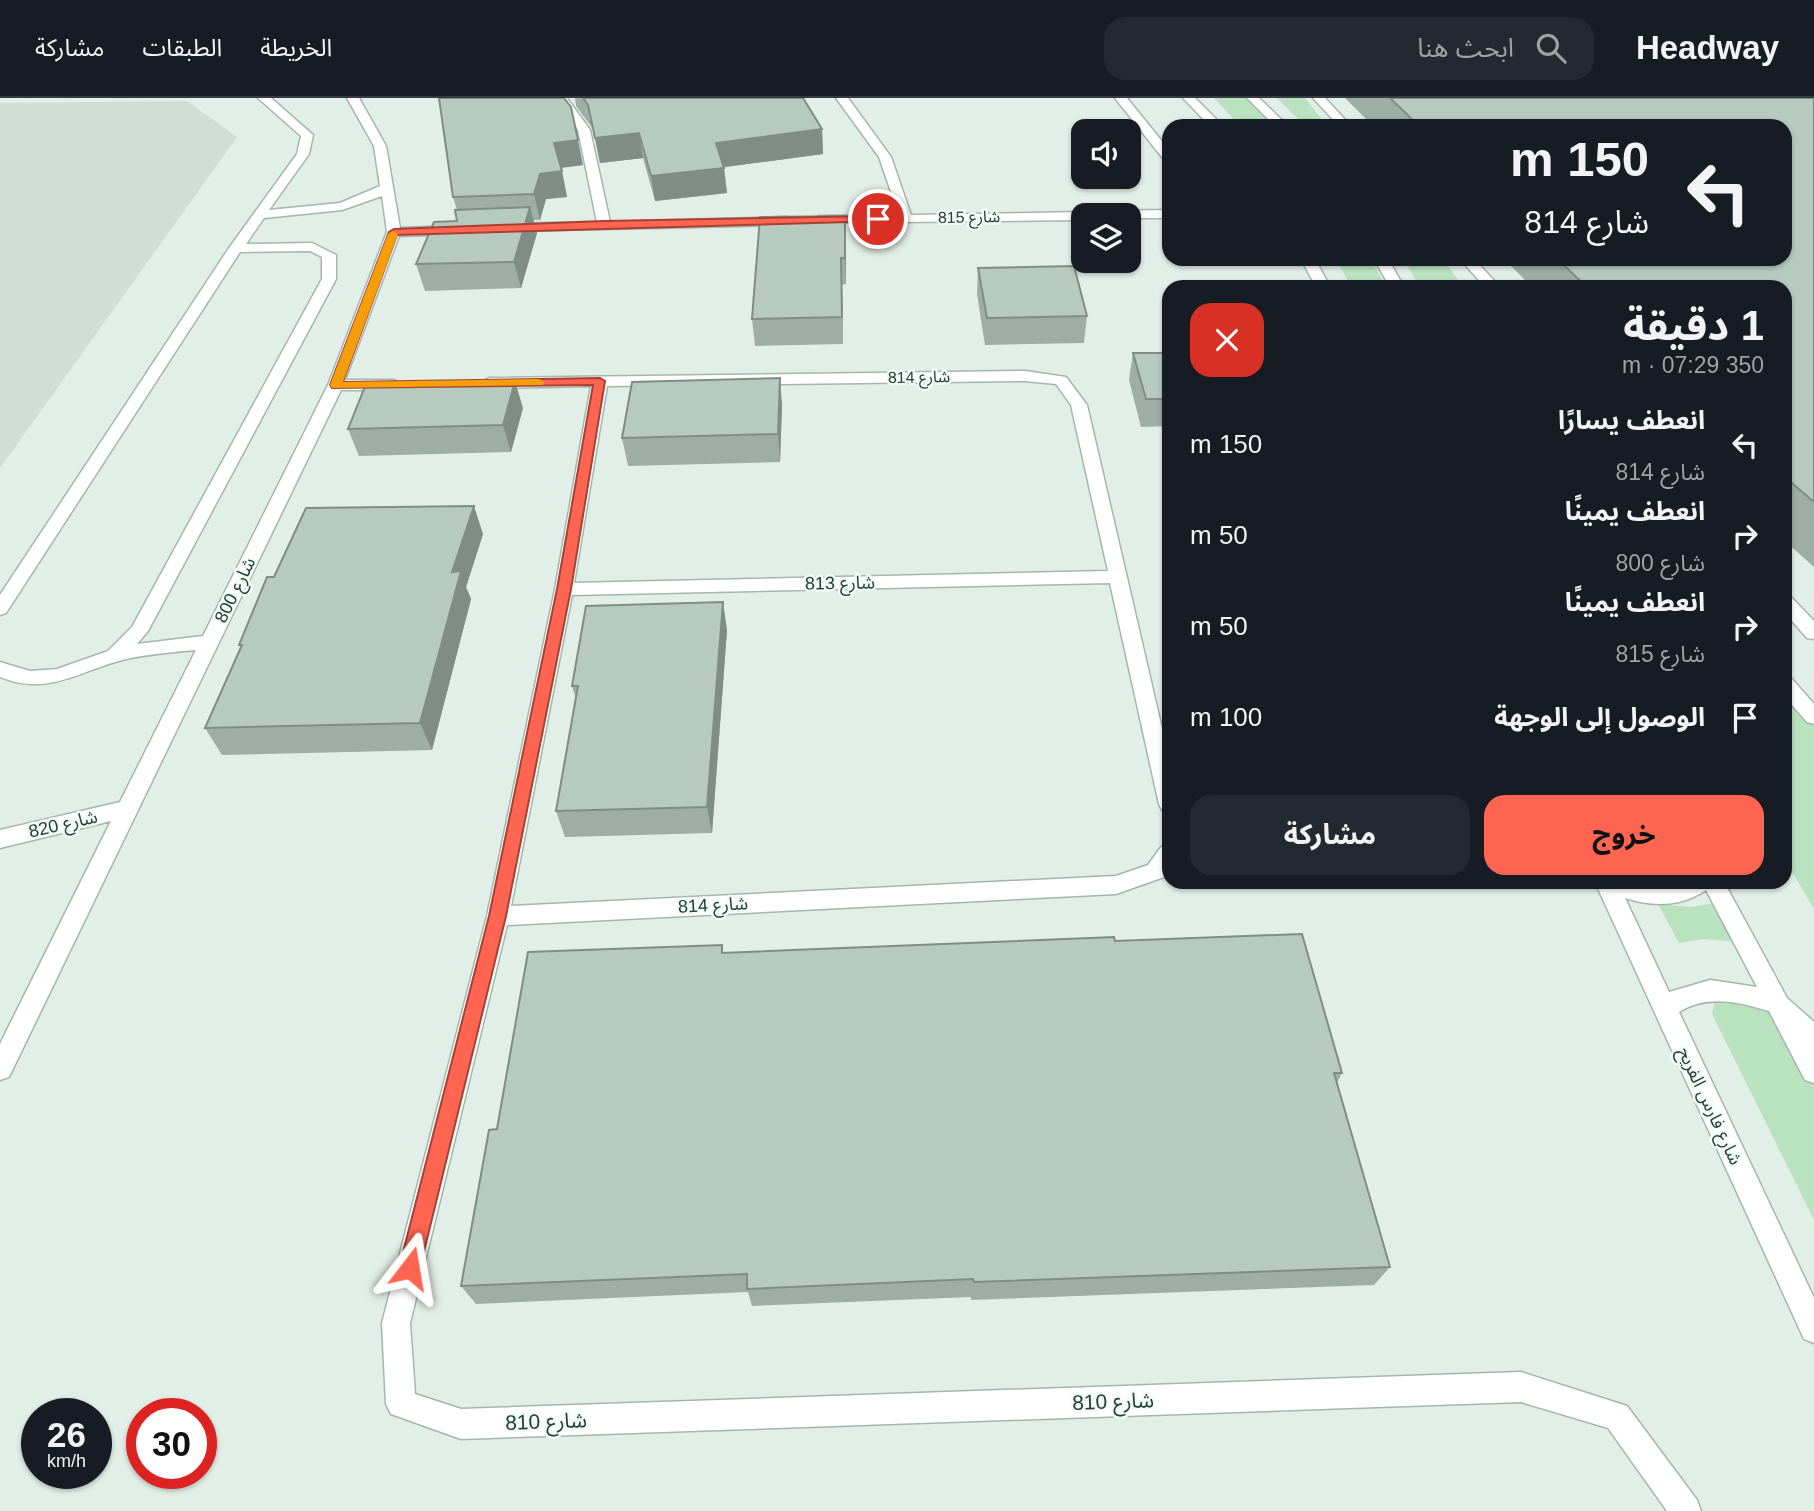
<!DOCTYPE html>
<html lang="ar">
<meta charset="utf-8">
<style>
body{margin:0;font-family:Arial,"Noto Sans Arabic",sans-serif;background:#242831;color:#f1f3f6;direction:rtl;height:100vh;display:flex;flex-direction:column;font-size:26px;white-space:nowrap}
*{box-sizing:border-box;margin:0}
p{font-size:23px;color:#9ea1a6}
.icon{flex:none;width:38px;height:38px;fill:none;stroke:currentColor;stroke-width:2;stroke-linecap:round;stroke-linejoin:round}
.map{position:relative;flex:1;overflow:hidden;direction:ltr}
.details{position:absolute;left:1162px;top:182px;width:630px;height:609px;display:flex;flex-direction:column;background:#171b24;border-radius:21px;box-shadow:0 2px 5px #0004;direction:rtl}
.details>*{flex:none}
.hud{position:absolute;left:1162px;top:21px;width:630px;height:147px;border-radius:21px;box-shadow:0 2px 5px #0004;direction:rtl;background:#171b24;color:#f1f3f6;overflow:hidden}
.controls{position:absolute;left:1071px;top:21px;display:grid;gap:14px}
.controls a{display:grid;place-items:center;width:70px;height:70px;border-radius:14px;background:#171b24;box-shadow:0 2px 5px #0004;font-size:35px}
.speed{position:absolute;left:21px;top:1300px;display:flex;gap:14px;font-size:35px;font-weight:700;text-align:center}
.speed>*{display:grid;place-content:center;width:91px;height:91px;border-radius:50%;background:#171b24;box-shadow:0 2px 5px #0004;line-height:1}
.speed small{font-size:18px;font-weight:400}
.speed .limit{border:10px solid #d22;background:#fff;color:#111}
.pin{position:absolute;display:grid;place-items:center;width:60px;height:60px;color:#fff;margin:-30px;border:4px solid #fff;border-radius:50%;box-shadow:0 2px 7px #0007}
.me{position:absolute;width:77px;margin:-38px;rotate:14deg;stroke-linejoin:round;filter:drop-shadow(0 0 5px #0008)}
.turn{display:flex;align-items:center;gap:24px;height:147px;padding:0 28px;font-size:32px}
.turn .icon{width:91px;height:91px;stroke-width:2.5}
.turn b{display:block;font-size:49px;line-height:60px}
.round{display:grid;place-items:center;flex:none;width:74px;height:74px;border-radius:21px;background:#242831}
.overview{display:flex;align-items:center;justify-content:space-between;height:119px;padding:0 28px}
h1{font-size:42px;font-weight:700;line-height:52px}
.primary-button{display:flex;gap:14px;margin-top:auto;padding:14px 28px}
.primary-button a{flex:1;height:80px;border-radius:21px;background:#ff6550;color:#111;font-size:28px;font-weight:700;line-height:80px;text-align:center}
.primary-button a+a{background:#242831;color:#f1f3f6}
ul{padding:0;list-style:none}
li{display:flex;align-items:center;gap:21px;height:91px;padding:0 28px}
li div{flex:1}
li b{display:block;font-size:26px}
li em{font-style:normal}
header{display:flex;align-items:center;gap:42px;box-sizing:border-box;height:98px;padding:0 35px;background:#171b24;border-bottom:2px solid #363941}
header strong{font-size:33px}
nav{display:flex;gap:38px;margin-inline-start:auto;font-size:24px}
.search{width:490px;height:63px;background:#242831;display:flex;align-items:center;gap:18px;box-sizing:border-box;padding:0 24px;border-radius:21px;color:#9ea1a6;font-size:26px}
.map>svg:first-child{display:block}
.built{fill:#d0ded6}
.green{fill:#b9e2bf}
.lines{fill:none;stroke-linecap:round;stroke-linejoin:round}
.minor-casing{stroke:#a4b7af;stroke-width:3}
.minor{fill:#fff;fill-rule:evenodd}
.wall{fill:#9daea5}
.shaded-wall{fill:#808d86}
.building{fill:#b7cac0;stroke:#808d86;stroke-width:2}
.route{fill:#ff6550;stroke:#a64234;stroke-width:2}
.slow{fill:#f59e0b}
.labels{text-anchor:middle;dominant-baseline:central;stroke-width:5;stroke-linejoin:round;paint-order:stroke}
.far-street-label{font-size:16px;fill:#204235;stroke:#f4faf6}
.street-label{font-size:18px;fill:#204235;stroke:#f4faf6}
.near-street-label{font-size:21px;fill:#204235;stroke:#f4faf6}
</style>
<header>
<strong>Headway</strong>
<div class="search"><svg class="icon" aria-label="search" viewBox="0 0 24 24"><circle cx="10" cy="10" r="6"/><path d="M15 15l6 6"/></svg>ابحث هنا</div>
<nav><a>الخريطة</a><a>الطبقات</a><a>مشاركة</a></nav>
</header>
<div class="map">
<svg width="1814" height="1413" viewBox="0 0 1814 1413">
<rect width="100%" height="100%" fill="#e2eee8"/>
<path class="built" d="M187,3l50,36 -237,331v-365z"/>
<path class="green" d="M1214,0h34l27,28h-35z
M1277,0h28l22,28h-22z
M1336,161h35l15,28h-35z
M1403,161h40l20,28h-43z
M1785,594l29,33v184l-29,-49z
M1716,805l21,39 -33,-3 -25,4 -21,-39 32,3z
M1759,902l19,21 36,66v133l-102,-206 3,-13z"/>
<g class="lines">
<g class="minor-casing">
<path id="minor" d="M258,0h13l42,37 -4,19 -40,56 71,-7 40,-17 -6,-40 -27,-48h12l27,48 14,82 58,-2 7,4 -7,4 -59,2 -54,144h49l8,5 -8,5h-53l-332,687 -9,3v-36l111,-223 -111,27v-18l120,-28 76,-152c-23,2 -47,4 -70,9 -46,11 -77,38 -126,18v-15l30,9 27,-2 51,-18 24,-24 190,-348v-22l-12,-6 -70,1 -234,361 -6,2v-20l229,-347 68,-94 4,-18zM382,98l5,36 -59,153 -125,251 -66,8 11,-13 188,-352v-24l-24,-12 -66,1 18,-26 78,-8z
M555,0h12l23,32 20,92 177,-5 6,4 -6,4 -284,6 -2,-3 7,-4 89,-2 -19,-92z
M836,0h12l43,59 20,58 172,-3 6,3h-6v5l-269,3 -1,-3 6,-4 80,-1 -20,-58z
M1115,0h12l42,52v12l-4,-1z
M1183,0h12l28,28h-13z
M1247,0h12l29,28h-13z
M1313,0h12l26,28h-12z
M1169,112v8h-40v-3h-32l6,-4z
M1301,161h14l15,28h-14z
M1374,161h14l16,28h-14z
M1460,161h14l26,28h-15z
M1025,273l41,6 21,28 82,354v53l-7,-2 -3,-6 -49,-221 -538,12 -61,311 605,-30 32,-11 13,-18 8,-3v26l-5,7 -48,17 -609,31 -97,398 5,71 46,15 1060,-37 106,34 70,94 4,11h-34l-59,-83 -87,-26 -1060,37 -70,-25 -5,-10 -4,-81 105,-407 68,-327 36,-203 -102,2 -8,-5 8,-5zM1025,283l31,3 15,21 37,166 -534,12 33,-197z
M1785,497l6,2 23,24v18l-7,-1 -22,-25z
M1785,579l7,2 22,25v20l-7,-2 -22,-25z
M1595,784h37l35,4 17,-4h40l63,116 27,24v61l-9,-3 -36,-69c-30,-9 -62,-17 -90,1l135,286v45l-10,-4zM1706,792l51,97 -47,-7 -41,12 -44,-94c28,9 56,9 81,-8z"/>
</g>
<use href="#minor" class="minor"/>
</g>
<path class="wall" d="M439,0l144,67 -22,3 6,29 -21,2 -6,21h-7l4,13 -16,55 -96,3 -9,-27 41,-43v-11l-4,-13z
M575,0h228l19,31 1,25 -99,13 3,26 -72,8 -12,-43 -43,5 -7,-34 -17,-23z
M1345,0h469v469l-29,-26v-254h-253l-28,-28h281v-133h-412z
M846,144v42l-4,1 1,59 -88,2 -3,-27z
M978,170l109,48 -3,27 -99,2 -8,-51z
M1133,255h36v73l-28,1 -12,-47z
M782,307l-2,57 -152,4 -6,-28z
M523,310l-12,44 -152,4 -11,-27z
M483,436l-17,53 5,12 -39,151 -210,5 -17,-27 36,-81 -2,-2 35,-68z
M727,532l-15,203 -147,4 -9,-26 20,-112 -4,-13z
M1115,843l227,132 -5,10 53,184 -16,18 -403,15v-3l-219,9 -4,-14 -272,12 -15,-18 36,-157 227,-176z"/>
<path class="shaded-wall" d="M822,31l1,25 -105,14 -2,-25z
M639,35l4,25 -43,5 -5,-25z
M578,42l5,25 -24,3 -5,-25z
M724,70l3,25 -72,8 -4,-25z
M562,73l5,26 -21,2 -6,21 -6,-26 6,-20z
M530,109l7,26 -16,55 -7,-26z
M845,118l1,26v42l-1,-26z
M841,160l1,27 1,59 -1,-27z
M780,280l2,27 -2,57 -2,-28z
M515,283l8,27 -12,44 -8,-27z
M474,408l9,28 -17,53 5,12 -39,151 -12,-27 32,-151z
M723,504l4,28 -15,203 -5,-26z"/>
<path class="building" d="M439,0h125l7,9 7,33 -24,3 8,28 -22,3 -6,20 -81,3z
M583,0h220l19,31 -106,14 8,25 -73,8 -12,-43 -44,5 -7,-33z
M1390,0h424v404l-29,-25v-190h-198l-30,-28h228v-133h-366z
M530,109l-16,55 -98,2 18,-42 23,-1 -2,-11z
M845,118v42h-4l1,59 -90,2 8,-102z
M1074,168l13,50 -100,2 -9,-50z
M1133,255h36v46h-23z
M780,280l-2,56 -156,4 10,-56z
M515,283l-12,44 -155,4 18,-45z
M474,408l-22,66 9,-1 -41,152 -215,5 37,-83h-3l28,-68h7l32,-69z
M723,504l-16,205 -151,4 22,-125h-6l14,-80z
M1302,836l40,139h-8l56,194 -416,15 -1,-3 -226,10v-15l-286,12 28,-156 8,-1 31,-177 194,-7v8l392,-16 1,4z"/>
<path class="route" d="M878,118l4,1v4l-485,14 -54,147 257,-4 5,3 -34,208 -65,327 -86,352 -3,8 -7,3 -8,-3 -3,-8 90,-352 68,-327 36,-204 -261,3 -2,-3 59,-153 5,-3 210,-8z"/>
<path class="slow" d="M393,133l5,3 -55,148 196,-3 5,3 -1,3 -211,3 -2,-3 58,-151z"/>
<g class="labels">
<g class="far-street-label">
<text transform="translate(969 119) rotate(-1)">شارع 815</text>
<text transform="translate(919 279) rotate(-1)">شارع 814</text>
</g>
<g class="street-label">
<text transform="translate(840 485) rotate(-1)">شارع 813</text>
<text transform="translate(235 492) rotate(-64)">شارع 800</text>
<text transform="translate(63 726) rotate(-13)">شارع 820</text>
<text transform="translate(713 807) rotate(-3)">شارع 814</text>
<text transform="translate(1710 1008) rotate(65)">شارع فارس الفريح</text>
</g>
<g class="near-street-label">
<text transform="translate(1113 1303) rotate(-2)">شارع 810</text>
<text transform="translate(546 1323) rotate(-2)">شارع 810</text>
</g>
</g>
</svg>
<div class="controls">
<a><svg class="icon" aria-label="sound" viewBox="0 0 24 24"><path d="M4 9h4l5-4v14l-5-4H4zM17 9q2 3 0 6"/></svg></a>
<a><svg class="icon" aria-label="layers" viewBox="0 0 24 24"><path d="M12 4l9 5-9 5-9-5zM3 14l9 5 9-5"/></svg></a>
</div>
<div class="speed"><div>26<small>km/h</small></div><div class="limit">30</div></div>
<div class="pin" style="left:878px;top:121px;background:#d93025"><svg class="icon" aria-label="arrive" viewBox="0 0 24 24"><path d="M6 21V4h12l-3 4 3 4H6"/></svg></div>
<svg class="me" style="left:410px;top:1170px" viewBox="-20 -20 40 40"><path d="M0-17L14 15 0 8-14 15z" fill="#ff6550" stroke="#fff" stroke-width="4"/></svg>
<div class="hud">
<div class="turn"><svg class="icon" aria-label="left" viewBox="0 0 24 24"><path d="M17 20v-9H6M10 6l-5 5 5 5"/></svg><div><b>150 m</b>شارع 814</div></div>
</div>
<section class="details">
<div class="overview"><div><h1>1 دقيقة</h1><p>350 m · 07:29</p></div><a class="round" style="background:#d93025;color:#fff"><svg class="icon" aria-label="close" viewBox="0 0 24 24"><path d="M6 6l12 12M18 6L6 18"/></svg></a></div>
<ul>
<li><svg class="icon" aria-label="left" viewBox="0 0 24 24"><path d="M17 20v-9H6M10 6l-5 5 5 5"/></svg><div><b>انعطف يسارًا</b><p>شارع 814</p></div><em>150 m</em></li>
<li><svg class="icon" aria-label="right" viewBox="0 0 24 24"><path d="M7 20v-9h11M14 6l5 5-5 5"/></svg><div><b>انعطف يمينًا</b><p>شارع 800</p></div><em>50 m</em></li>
<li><svg class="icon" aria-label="right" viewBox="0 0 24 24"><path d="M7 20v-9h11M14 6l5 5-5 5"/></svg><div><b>انعطف يمينًا</b><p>شارع 815</p></div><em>50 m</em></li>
<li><svg class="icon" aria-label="arrive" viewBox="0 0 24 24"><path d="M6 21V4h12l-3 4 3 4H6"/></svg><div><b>الوصول إلى الوجهة</b></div><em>100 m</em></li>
</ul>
<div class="primary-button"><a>خروج</a><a>مشاركة</a></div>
</section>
</div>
